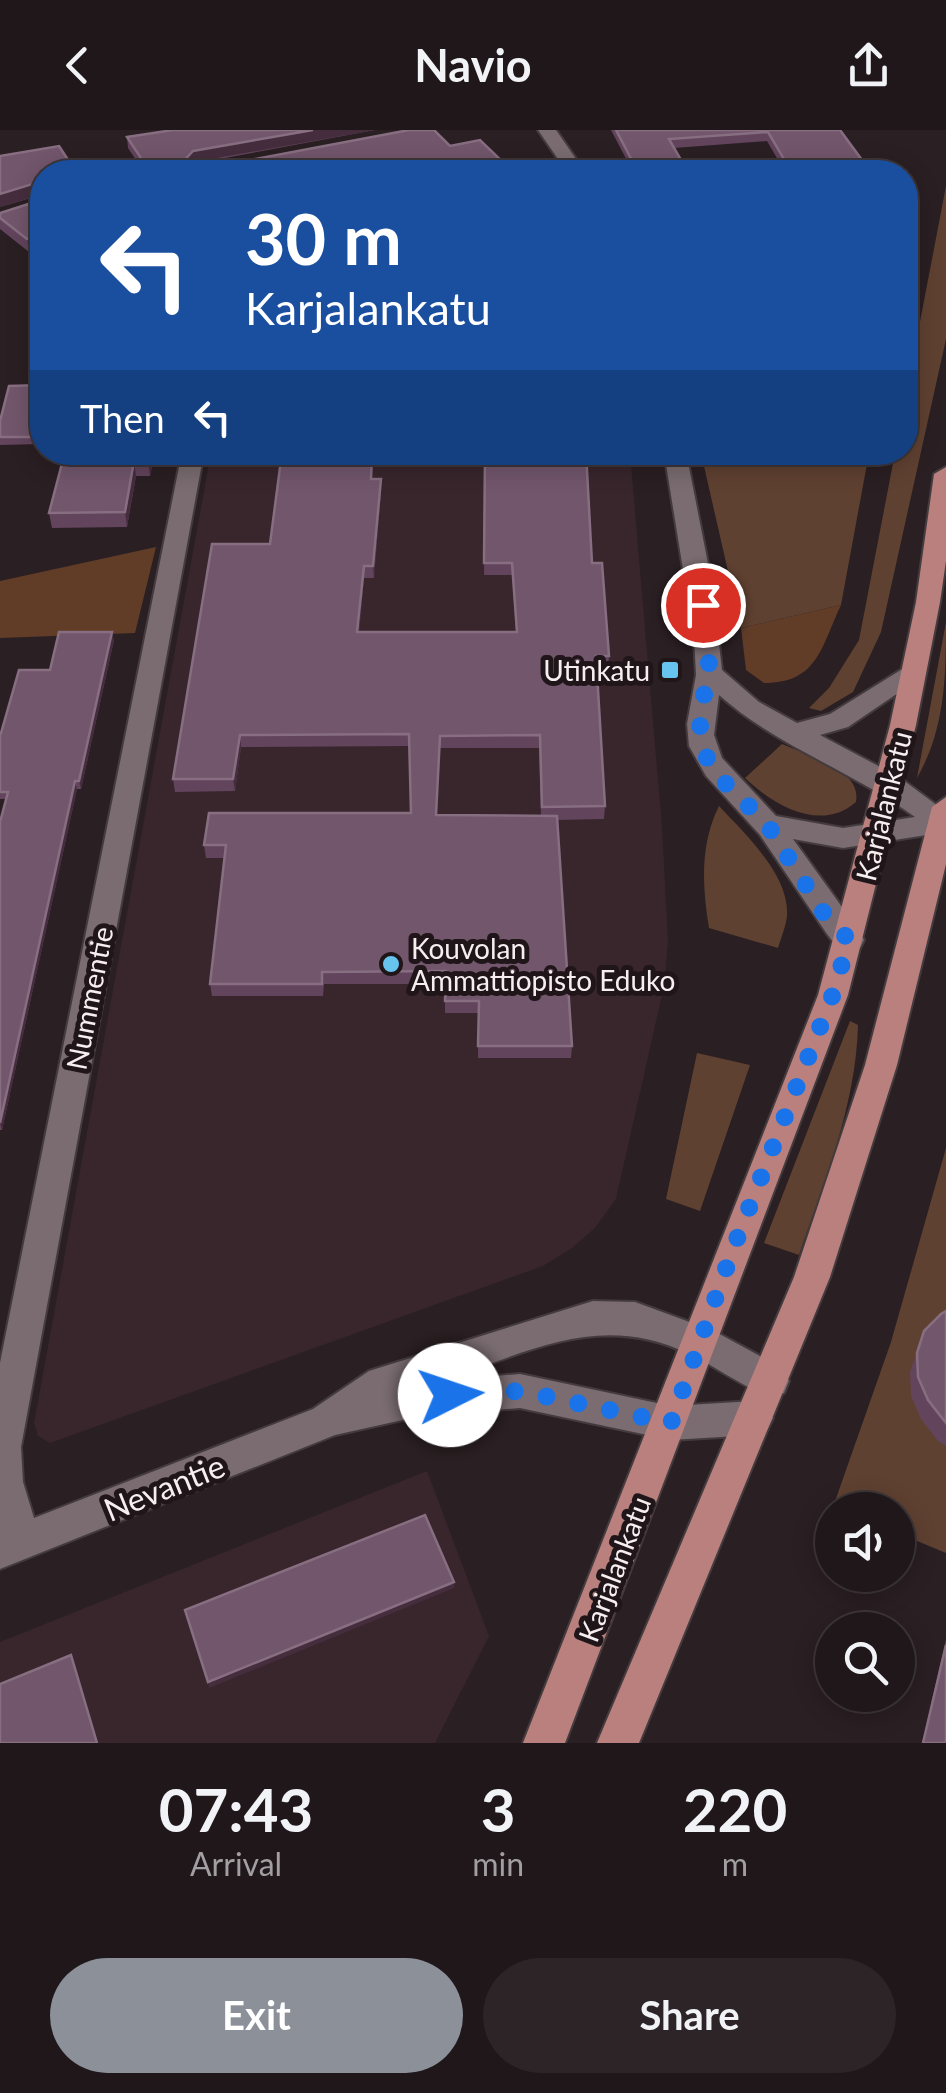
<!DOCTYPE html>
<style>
body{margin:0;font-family:Lato,sans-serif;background:#2d2427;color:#f1f3f6;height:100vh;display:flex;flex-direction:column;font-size:38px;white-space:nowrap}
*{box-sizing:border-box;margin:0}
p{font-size:32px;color:#a29fa2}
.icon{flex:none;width:55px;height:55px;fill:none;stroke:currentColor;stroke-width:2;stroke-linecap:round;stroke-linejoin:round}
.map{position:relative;height:1613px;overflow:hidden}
.sheet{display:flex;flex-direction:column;background:#20171a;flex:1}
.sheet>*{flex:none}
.banner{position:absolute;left:30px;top:30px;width:888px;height:305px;border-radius:40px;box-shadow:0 5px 25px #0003,0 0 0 2px #3d3639;background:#1a4fa0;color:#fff;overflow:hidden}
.tools{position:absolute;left:815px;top:1362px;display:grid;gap:20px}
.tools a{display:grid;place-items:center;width:100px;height:100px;border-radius:50%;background:#20171a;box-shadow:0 5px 25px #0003,0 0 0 2px #3d3639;font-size:50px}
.pin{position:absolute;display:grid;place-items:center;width:85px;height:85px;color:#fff;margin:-42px;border:5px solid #fff;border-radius:50%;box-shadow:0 2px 10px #0007}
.me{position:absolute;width:110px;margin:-55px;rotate:86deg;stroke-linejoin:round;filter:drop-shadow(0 0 8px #0008)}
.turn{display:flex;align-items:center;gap:35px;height:210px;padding:0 50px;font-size:45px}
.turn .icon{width:130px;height:130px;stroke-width:2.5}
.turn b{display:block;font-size:70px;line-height:85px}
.then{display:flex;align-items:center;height:95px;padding:0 50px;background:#0003;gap:20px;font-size:38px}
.eta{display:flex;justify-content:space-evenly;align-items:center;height:170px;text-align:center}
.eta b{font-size:60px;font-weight:700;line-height:70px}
.action{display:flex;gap:20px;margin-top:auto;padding:20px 50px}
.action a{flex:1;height:115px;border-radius:60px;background:#8c9099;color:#fff;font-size:40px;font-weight:700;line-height:115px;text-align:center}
.action a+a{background:#2d2427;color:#f1f3f6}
header{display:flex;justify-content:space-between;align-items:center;height:130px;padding:0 50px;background:#20171a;font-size:45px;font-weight:700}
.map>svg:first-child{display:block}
.built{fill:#38262c}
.green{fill:#5f4131}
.forest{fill:#613d28}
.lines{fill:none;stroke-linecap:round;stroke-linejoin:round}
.minor-casing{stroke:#443b3e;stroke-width:4}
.major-casing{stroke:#443b3e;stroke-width:4}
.minor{fill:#7a6c70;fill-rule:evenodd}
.major{fill:#b9807e;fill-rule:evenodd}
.wall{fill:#62445c;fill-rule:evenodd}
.shaded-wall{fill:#452d3e}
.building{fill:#72566c;stroke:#876e81;stroke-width:2.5}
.route{stroke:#1a73e8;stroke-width:18;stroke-dasharray:0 32.4}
.poi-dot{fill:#67c4ef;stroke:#201619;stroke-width:4}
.labels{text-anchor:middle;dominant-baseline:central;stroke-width:10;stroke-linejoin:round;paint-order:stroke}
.poi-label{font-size:28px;fill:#f6eef0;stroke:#201619;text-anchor:end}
.street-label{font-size:28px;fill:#f6eef0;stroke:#201619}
.near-street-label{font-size:32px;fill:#f6eef0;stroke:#201619}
</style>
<header><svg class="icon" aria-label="back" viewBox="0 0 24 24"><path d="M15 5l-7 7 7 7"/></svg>Navio<svg class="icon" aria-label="share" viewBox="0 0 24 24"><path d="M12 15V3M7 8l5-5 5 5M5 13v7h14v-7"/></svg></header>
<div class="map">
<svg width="946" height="1613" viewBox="0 0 946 1613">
<rect width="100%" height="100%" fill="#2a1f22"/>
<path class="built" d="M211,323h419l32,374 6,115 -4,44 -48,213 -21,29 -23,20 -29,18 -493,177 -12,-7 -4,-13z
M427,1341l62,165 -54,107h-435v-101z"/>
<path class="green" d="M946,56v153l-65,293 -28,60 -32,19 -12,-3 20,-20 30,-48 36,-187 10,-1v-52z
M701,323h168l-28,152 -100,23z
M946,492c0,56 -1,107 -29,156z
M782,614c24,11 80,24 74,58 -35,31 -83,3 -111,-24z
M719,676c25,27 71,69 68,110 -1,10 -6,22 -9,32l-69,-20c-7,-42 -9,-84 10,-122z
M850,891l8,4c-2,80 -33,154 -59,230l-35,-12z
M697,923l53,12 -50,146 -34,-12z
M946,1018v405l-48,-20v-23l-65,-3 58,-165z"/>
<path class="forest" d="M156,417l-21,86 -135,5v-57z
M841,475c-20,42 -23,78 -77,78l-18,-13 -5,-42z"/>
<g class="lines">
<g class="minor-casing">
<path id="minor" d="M538,0h18l29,42h-18z
M182,322h22l-183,995 2,35 11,36 279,-109 56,-38 224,-70 42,1 79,29 70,38 5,12 -5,12 -13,4c-29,-10 -54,-30 -82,-43 -90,-43 -158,-2 -246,26l77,-6 151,32 83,-5 13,5 6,12 -6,12 -13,5 -83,5 -151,-32 -95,7 -90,20 -335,134v-206z
M664,322h22l26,132 10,86 37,32 38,21 33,-9 74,-46 9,-2 13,8 -78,53 -28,8 79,42 47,35v20l-103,16 -50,-9 67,93 4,8 -4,8h-22l-11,-14 -67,-99 -54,-59 -17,-30 -2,-22 9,-49 -2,-38zM719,565c57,51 133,76 196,122l-72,11 -67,-12 -54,-58 -8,-23z"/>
</g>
<g class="major-casing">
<path id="major" d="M946,337v94l-6,41 -24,123 -68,270 -283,748h-42l295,-748 72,-270 26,-123 18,-128z
M946,667v67l-49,201 -67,212 -191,466h-42l197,-466 71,-212 67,-258z"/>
</g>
<use href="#minor" class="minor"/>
<use href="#major" class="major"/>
</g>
<path class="wall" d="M173,0h202l-182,34 30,1 227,-19 63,26h-369l-16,-24 -1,-11z
M611,0h229l22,30 -1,9 -39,3h-37l-18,-31 -93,7 14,24h-55z
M59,16l-17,102 -13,4 -29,-23v-16l41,-13v-5l-41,12z
M42,255v59l-42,1v-24z
M65,322h90l-5,24h-14l-9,51 -75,1 -3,-15z
M282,322h91l-1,27h9v12l-7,87h-10l-5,54h157l-4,-57h-28l1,-123 107,111 17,93 -1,12h-12l9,138 -1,13 -47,1 15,226 -1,12h-93v-45h-33v-29h-121l-1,12h-111l-2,-12 15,-126h-19l-2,-13 207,-32 -2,-67 -168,1 -6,44 -60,1 -2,-13 97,-235zM440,618h99l2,68 -105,-1z
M114,510l-33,149h-4l-75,341h-2v-308l6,-23h-6v-66l50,-63z
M946,1181v135l-8,-5 -17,-22 -10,-23 -1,-24 14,-41z
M946,1509v104h-24z"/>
<path class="shaded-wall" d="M313,0h62l-181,32 -9,10 -3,-9 11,-12z
M42,51v13l-42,13v-13z
M42,104v14l-13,4 -2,-13z
M150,322h5l-5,24 -2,-15z
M134,331l2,15 -9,51 -2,-15z
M381,349v12l-7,87 -1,-12z
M364,436v12l-6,66 -1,-12z
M112,502l2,8 -33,149 -2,-8z
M240,605l1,12 -6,44 -2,-12z
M75,651l2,8 -75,341 -2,-7z
M454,1452v6l-245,100 -1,-6z"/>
<path class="building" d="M173,0h140l-120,21 -11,12 41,2 186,-35h25l16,16 30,-6 33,32h-363l-23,-35z
M616,0h224l22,30 -74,6 -20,-34 -99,7 19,33h-50z
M59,16l17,26h-34v62l-15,5 -27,-21v-5l41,-13 1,-19 -42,13v-38z
M42,255v52h-42v-16l9,-35z
M65,322h85l-2,9h-14l-9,51 -76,1z
M282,322h90l-1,27h10l-8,87h-9l-7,66h160l-5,-69h-28l1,-111h101l6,111h10l7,93h-13l9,150 -63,1 -2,-72 -100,1 -4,79 121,1 15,230h-94l1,-45h-34l1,-30 -124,1v12h-112l16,-139h-22l5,-32h202l-2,-79 -169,1 -7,44h-60l39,-235h58z
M59,502h53l-33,149h-4l-75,342v-301l8,-30h-8v-59h1l18,-63h31z
M946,1181v112l-18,-23 -10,-23 -1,-24 7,-22 17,-17z
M425,1385l29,67 -246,100 -23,-72z
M946,1515v98h-23z
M71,1525l26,88h-97v-59z"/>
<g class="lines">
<path class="route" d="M450,1265l70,-4 151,32 62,-174 100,-255 16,-54 -26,-28 -56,-88 -48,-47 -12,-19 -9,-42 12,-42 -7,-69"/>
</g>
<g class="poi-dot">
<rect x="660" y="530" width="20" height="20" rx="5"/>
<circle cx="391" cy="834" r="10"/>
</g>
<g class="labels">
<g class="poi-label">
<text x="650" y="540">Utinkatu</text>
<text x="411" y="818" text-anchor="start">Kouvolan<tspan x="411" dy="32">Ammattiopisto Eduko</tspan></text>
</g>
<g class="street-label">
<text transform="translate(883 676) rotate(-76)">Karjalankatu</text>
<text transform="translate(89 868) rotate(-79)">Nummentie</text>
<text transform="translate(614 1439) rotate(-69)">Karjalankatu</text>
</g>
<g class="near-street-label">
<text transform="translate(164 1357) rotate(-22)">Nevantie</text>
</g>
</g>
</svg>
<div class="tools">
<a><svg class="icon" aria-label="sound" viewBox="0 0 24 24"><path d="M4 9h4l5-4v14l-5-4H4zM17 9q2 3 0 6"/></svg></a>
<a><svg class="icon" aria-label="search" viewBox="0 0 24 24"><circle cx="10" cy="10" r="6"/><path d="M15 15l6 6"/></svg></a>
</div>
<div class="pin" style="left:703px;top:475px;background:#d93025"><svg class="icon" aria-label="arrive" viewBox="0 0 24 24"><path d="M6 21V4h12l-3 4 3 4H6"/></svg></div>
<svg class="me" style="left:450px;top:1265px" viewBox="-20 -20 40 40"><circle r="19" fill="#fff"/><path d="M0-13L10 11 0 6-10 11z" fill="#1a73e8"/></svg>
<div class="banner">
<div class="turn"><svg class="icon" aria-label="left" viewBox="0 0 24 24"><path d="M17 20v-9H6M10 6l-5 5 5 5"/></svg><div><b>30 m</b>Karjalankatu</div></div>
<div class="then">Then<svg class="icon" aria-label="left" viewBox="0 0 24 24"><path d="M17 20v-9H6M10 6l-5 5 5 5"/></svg></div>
</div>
</div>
<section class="sheet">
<div class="eta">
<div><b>07:43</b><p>Arrival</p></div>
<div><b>3</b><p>min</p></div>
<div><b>220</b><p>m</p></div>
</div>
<div class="action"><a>Exit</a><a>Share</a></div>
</section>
